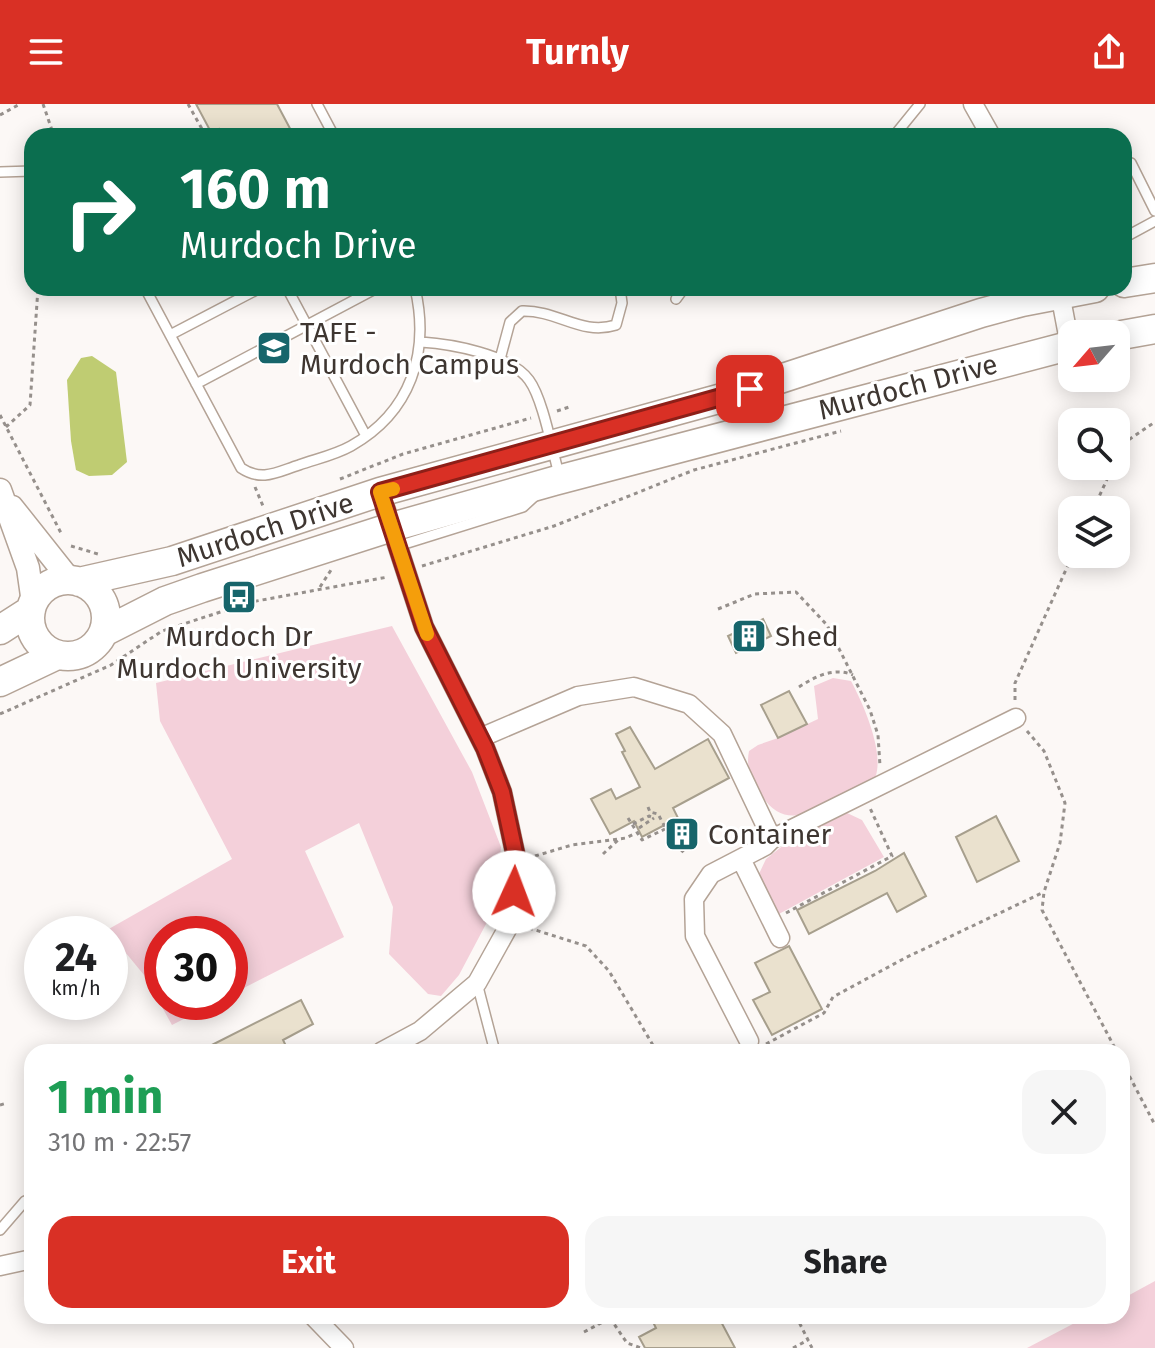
<!DOCTYPE html>
<meta charset="utf-8">
<style>
body{margin:0;font-family:"Fira Sans",sans-serif;background:#f6f6f6;color:#202124;height:100vh;display:flex;flex-direction:column;font-size:30px;white-space:nowrap}
*{box-sizing:border-box;margin:0}
p{font-size:26px;color:#757577}
.icon{flex:none;width:44px;height:44px;fill:none;stroke:currentColor;stroke-width:2;stroke-linecap:round;stroke-linejoin:round}
.map{position:relative;flex:1;overflow:hidden}
.drawer{position:absolute;left:24px;top:940px;width:1106px;height:280px;display:flex;flex-direction:column;background:#fff;border-radius:24px;box-shadow:0 4px 20px #0003}
.drawer>*{flex:none}
.hud{position:absolute;left:24px;top:24px;width:1108px;height:168px;border-radius:24px;box-shadow:0 4px 20px #0003;background:#0b6e4f;color:#fff;overflow:hidden}
.needle{width:52px;rotate:242deg}
.controls{position:absolute;left:1058px;top:216px;display:grid;gap:16px}
.controls a{display:grid;place-items:center;width:72px;height:72px;border-radius:16px;background:#fff;box-shadow:0 4px 20px #0003;font-size:40px}
.speed{position:absolute;left:24px;top:812px;display:flex;gap:16px;font-size:40px;font-weight:700;text-align:center}
.speed>*{display:grid;place-content:center;width:104px;height:104px;border-radius:50%;background:#fff;box-shadow:0 4px 20px #0003;line-height:1}
.speed small{font-size:20px;font-weight:400}
.speed .limit{border:12px solid #d22;background:#fff;color:#111}
.pin{position:absolute;display:grid;place-items:center;width:68px;height:68px;color:#fff;margin:-34px;border-radius:16px;box-shadow:0 4px 12px #0006}
.me{position:absolute;width:88px;margin:-44px;rotate:2deg;stroke-linejoin:round;filter:drop-shadow(0 0 6px #0008)}
.turn{display:flex;align-items:center;gap:28px;height:168px;padding:0 24px;font-size:36px}
.turn .icon{width:104px;height:104px;stroke-width:2.5}
.turn b{display:block;font-size:56px;line-height:68px}
.round{display:grid;place-items:center;flex:none;width:84px;height:84px;border-radius:24px;background:#f6f6f6}
.summary{display:flex;align-items:center;justify-content:space-between;height:136px;padding:0 24px}
h1{font-size:48px;font-weight:700;line-height:60px;color:#1e9e55}
.cta{display:flex;gap:16px;margin-top:auto;padding:16px 24px}
.cta a{flex:1;height:92px;border-radius:24px;background:#d93025;color:#fff;font-size:32px;font-weight:700;line-height:92px;text-align:center}
.cta a+a{background:#f6f6f6;color:#202124}
header{display:flex;justify-content:space-between;align-items:center;height:104px;padding:0 24px;background:#d93025;color:#fff;font-size:36px;font-weight:700}
.map>svg:first-child{display:block}
.green{fill:#f4d0da}
.water{fill:#bfcc72}
.building{fill:#eae1ce;stroke:#a79f8d;stroke-width:2}
.lines{fill:none;stroke-linecap:round;stroke-linejoin:round}
.service-casing{stroke:#b4a396;stroke-width:12}
.minor-casing{stroke:#b4a396;stroke-width:21}
.tertiary-casing{stroke:#b4a396;stroke-width:25}
.primary-casing{stroke:#b4a396;stroke-width:31}
.path{stroke:#96908c;stroke-width:3;stroke-dasharray:4 4;stroke-linecap:butt}
.service{stroke:#fff;stroke-width:9}
.minor{stroke:#fff;stroke-width:18}
.tertiary{stroke:#fff;stroke-width:22}
.primary{stroke:#fff;stroke-width:28}
.route-casing{stroke:#8d1f18;stroke-width:20}
.route{stroke:#d93025;stroke-width:14}
.slow{stroke:#f59e0b;stroke-width:14}
.labels{text-anchor:middle;dominant-baseline:central;stroke-width:6;stroke-linejoin:round;paint-order:stroke}
.poi-label{font-size:28px;fill:#3e3631;stroke:#fff;text-anchor:start}
.street-label{font-size:28px;fill:#3e3631;stroke:#fff}
</style>
<header><svg class="icon" aria-label="menu" viewBox="0 0 24 24"><path d="M4 6h16M4 12h16M4 18h16"/></svg>Turnly<svg class="icon" aria-label="share" viewBox="0 0 24 24"><path d="M12 15V3M7 8l5-5 5 5M5 13v7h14v-7"/></svg></header>
<div class="map">
<svg width="1155" height="1244" viewBox="0 0 1155 1244">
<rect width="100%" height="100%" fill="#fcf8f6"/>
<path class="green" d="M392,522l80,146 29,75 -6,60 -36,68 -18,21 -13,-2 -39,-40 4,-47 -34,-84 -54,28 39,86 -114,58v-61h-68v68h55l-45,23 -28,-50 -37,-45 125,-71 -72,-138 -4,-38z
M833,574l18,3c12,22 41,85 18,106 -8,7 -24,11 -34,15 -34,16 -58,25 -78,-15 -7,-12 -11,-22 -8,-36l9,-6 20,-7 40,-19 -4,-33z
M847,709l15,7 22,37 -107,58 -19,-39 8,-17 19,-15z
M1155,1177v67h-128l61,-32h34v-17z"/>
<path class="water" d="M92,252l24,16 11,90 -15,13 -23,1 -13,-6 -5,-29 -4,-61 14,-22z"/>
<path class="building" d="M196,0h81l17,32h-71l-4,-7 -7,5z
M763,515l8,17 -35,17 -8,-17z
M789,587l18,33 -29,14 -17,-33z
M630,623l25,42 53,-30 21,39 -56,30 5,10 -36,19 -8,-16 -24,13 -19,-35 20,-10 5,10 24,-12 -18,-35 3,-1 -9,-17z
M996,712l23,45 -42,21 -21,-45z
M904,749l22,43 -29,16 -10,-19 -78,41 -12,-24 78,-39z
M789,842l33,63 -50,26 -19,-35 17,-8 -15,-29z
M301,896l12,24 -30,16 6,12h-91z
M650,1212h68l17,32h-90l-6,-11 17,-9z"/>
<g class="lines">
<g class="service-casing">
<path id="service" d="M317,0l17,32
M894,32l26,-32
M1131,59l24,48
M0,68l32,-1
M1129,131l26,-14
M145,184l96,180c21,14 36,4 58,-3 17,-6 36,-10 52,-19 60,-34 79,-93 64,-158
M287,184l79,148
M676,195l8,-11
M170,231l90,-47
M421,238c30,2 89,12 108,38 14,19 23,70 30,94
M500,255l10,-37 12,-11c36,-1 59,25 94,14l6,-22 -2,-15
M196,280l181,-96
M398,442l125,-39 13,-12
M477,879l18,69
M0,1126l25,-29 7,-2"/>
</g>
<g class="minor-casing">
<path id="minor" d="M973,0l18,32
M1059,184l11,58
M380,388l44,135 61,121 17,44 15,70 -6,60 -34,61 -57,48 -39,21
M480,634l98,-42 56,-9 55,17 33,30 50,105 -7,7 -54,28 -17,25 1,37 54,105
M772,735l244,-121
M741,755l39,79
M0,1162l32,-7
M313,1212l31,32"/>
</g>
<g class="tertiary-casing">
<path id="tertiary" d="M0,386l28,78 5,35
M12,403l58,73"/>
</g>
<g class="primary-casing">
<path id="primary" d="M1124,179l31,-5
M1116,232l39,-7
M30 514a38 38 0 1 1 76 0a38 38 0 1 1-76 0Z
M79,478l93,-21 208,-69 342,-94 259,-85 41,-11 73,-14
M0,526l31,-20
M104,528l61,-31 37,-13 190,-61 162,-46 518,-136
M0,578l57,-27"/>
</g>
<path class="path" d="M43,0l11,32
M188,0l18,32
M0,11l20,-11
M557,307l12,-4
M0,311l61,118
M6,323l24,-22 8,-117
M1116,355l8,-16 31,-21
M340,375l63,-25 128,-36
M255,383l8,19
M1093,406l20,-44
M71,442l27,8
M422,462l132,-40 140,-56 147,-39
M320,483l11,-17
M718,505l37,-15 41,-2 31,33 43,85 8,25 2,31
M799,583c17,-11 35,-20 54,-12
M1015,596v-17l58,-129
M0,610l111,-49 51,-34 89,-29 137,-25
M1027,627l17,20 21,52 -5,40 -16,49 -2,18 75,142
M648,703l2,5 8,2 14,26 14,15
M628,714l14,22 23,-11
M633,720l16,-8 5,2
M639,724l15,-10
M603,750l15,-14
M535,752l37,-11 54,-7 10,-5
M786,809l106,-57 -22,-48
M529,824l57,18 23,25 48,81
M766,940l58,-31 9,-16 72,-39 139,-66
M1122,958l33,63
M0,1001l7,-2
M594,1212l5,8
M796,1212l16,32
M610,1214l17,25 14,5
M584,1228l30,-16
M793,1244l15,-8"/>
<use href="#service" class="service"/>
<use href="#minor" class="minor"/>
<use href="#tertiary" class="tertiary"/>
<use href="#primary" class="primary"/>
</g>
<g class="lines">
<g class="route-casing">
<path id="route" d="M514,788l3,-30 -15,-70 -17,-44 -61,-121 -44,-135 370,-103"/>
</g>
<use href="#route" class="route"/>
<path class="slow" d="M393,385l-13,3 47,142"/>
</g>
<defs>
<g id="university-square" transform="scale(1.8)"><rect x="-9" y="-9" width="18" height="18" rx="4" fill="#17656b" stroke="#fff"/><path d="M0-5L7-2L0 1L-7-2ZM-4 1L0 2.5L4 1V4Q0 6-4 4Z" fill="#fff"/></g>
<g id="bus-square" transform="scale(1.8)"><rect x="-9" y="-9" width="18" height="18" rx="4" fill="#17656b" stroke="#fff"/><path d="M-5-6H5V4H4V6H2V4H-2V6H-4V4H-5ZM-3.5-4V0h7V-4ZM-3.5 1.2v1.5H-2V1.2ZM2 1.2v1.5H3.5V1.2Z" fill="#fff"/></g>
<g id="building-square" transform="scale(1.8)"><rect x="-9" y="-9" width="18" height="18" rx="4" fill="#17656b" stroke="#fff"/><path d="M-4-6H4V6H1V3H-1V6H-4ZM-2.5-4.3h1.7v1.8h-1.7ZM.8-4.3h1.7v1.8H.8ZM-2.5-1h1.7V.8h-1.7ZM.8-1h1.7V.8H.8Z" fill="#fff"/></g>
</defs>
<g fill-rule="evenodd">
<use href="#university-square" x="274" y="244"/>
<use href="#bus-square" x="239" y="493"/>
<use href="#building-square" x="749" y="532"/>
<use href="#building-square" x="682" y="730"/>
</g>
<g class="labels">
<g class="poi-label">
<text x="300" y="228">TAFE -<tspan x="300" dy="32">Murdoch Campus</tspan></text>
<text x="239" y="532" text-anchor="middle">Murdoch Dr<tspan x="239" dy="32">Murdoch University</tspan></text>
<text x="775" y="532">Shed</text>
<text x="708" y="730">Container</text>
</g>
<g class="street-label">
<text transform="translate(908 283) rotate(-15)">Murdoch Drive</text>
<text transform="translate(265 426) rotate(-18)">Murdoch Drive</text>
</g>
</g>
</svg>
<div class="controls">
<a><svg class="needle" viewBox="-14 -14 28 28"><path d="M0-13l5 13h-10z" fill="#e53935"/><path d="M0 13l5-13h-10z" fill="#757577"/></svg></a>
<a><svg class="icon" aria-label="search" viewBox="0 0 24 24"><circle cx="10" cy="10" r="6"/><path d="M15 15l6 6"/></svg></a>
<a><svg class="icon" aria-label="layers" viewBox="0 0 24 24"><path d="M12 4l9 5-9 5-9-5zM3 14l9 5 9-5"/></svg></a>
</div>
<div class="speed"><div>24<small>km/h</small></div><div class="limit">30</div></div>
<div class="pin" style="left:750px;top:285px;background:#d93025"><svg class="icon" aria-label="arrive" viewBox="0 0 24 24"><path d="M6 21V4h12l-3 4 3 4H6"/></svg></div>
<svg class="me" style="left:514px;top:788px" viewBox="-20 -20 40 40"><circle r="19" fill="#fff"/><path d="M0-13L10 11 0 6-10 11z" fill="#d93025"/></svg>
<div class="hud">
<div class="turn"><svg class="icon" aria-label="right" viewBox="0 0 24 24"><path d="M7 20v-9h11M14 6l5 5-5 5"/></svg><div><b>160 m</b>Murdoch Drive</div></div>
</div>
<section class="drawer">
<div class="summary"><div><h1>1 min</h1><p>310 m · 22:57</p></div><a class="round"><svg class="icon" aria-label="close" viewBox="0 0 24 24"><path d="M6 6l12 12M18 6L6 18"/></svg></a></div>
<div class="cta"><a>Exit</a><a>Share</a></div>
</section>
</div>
